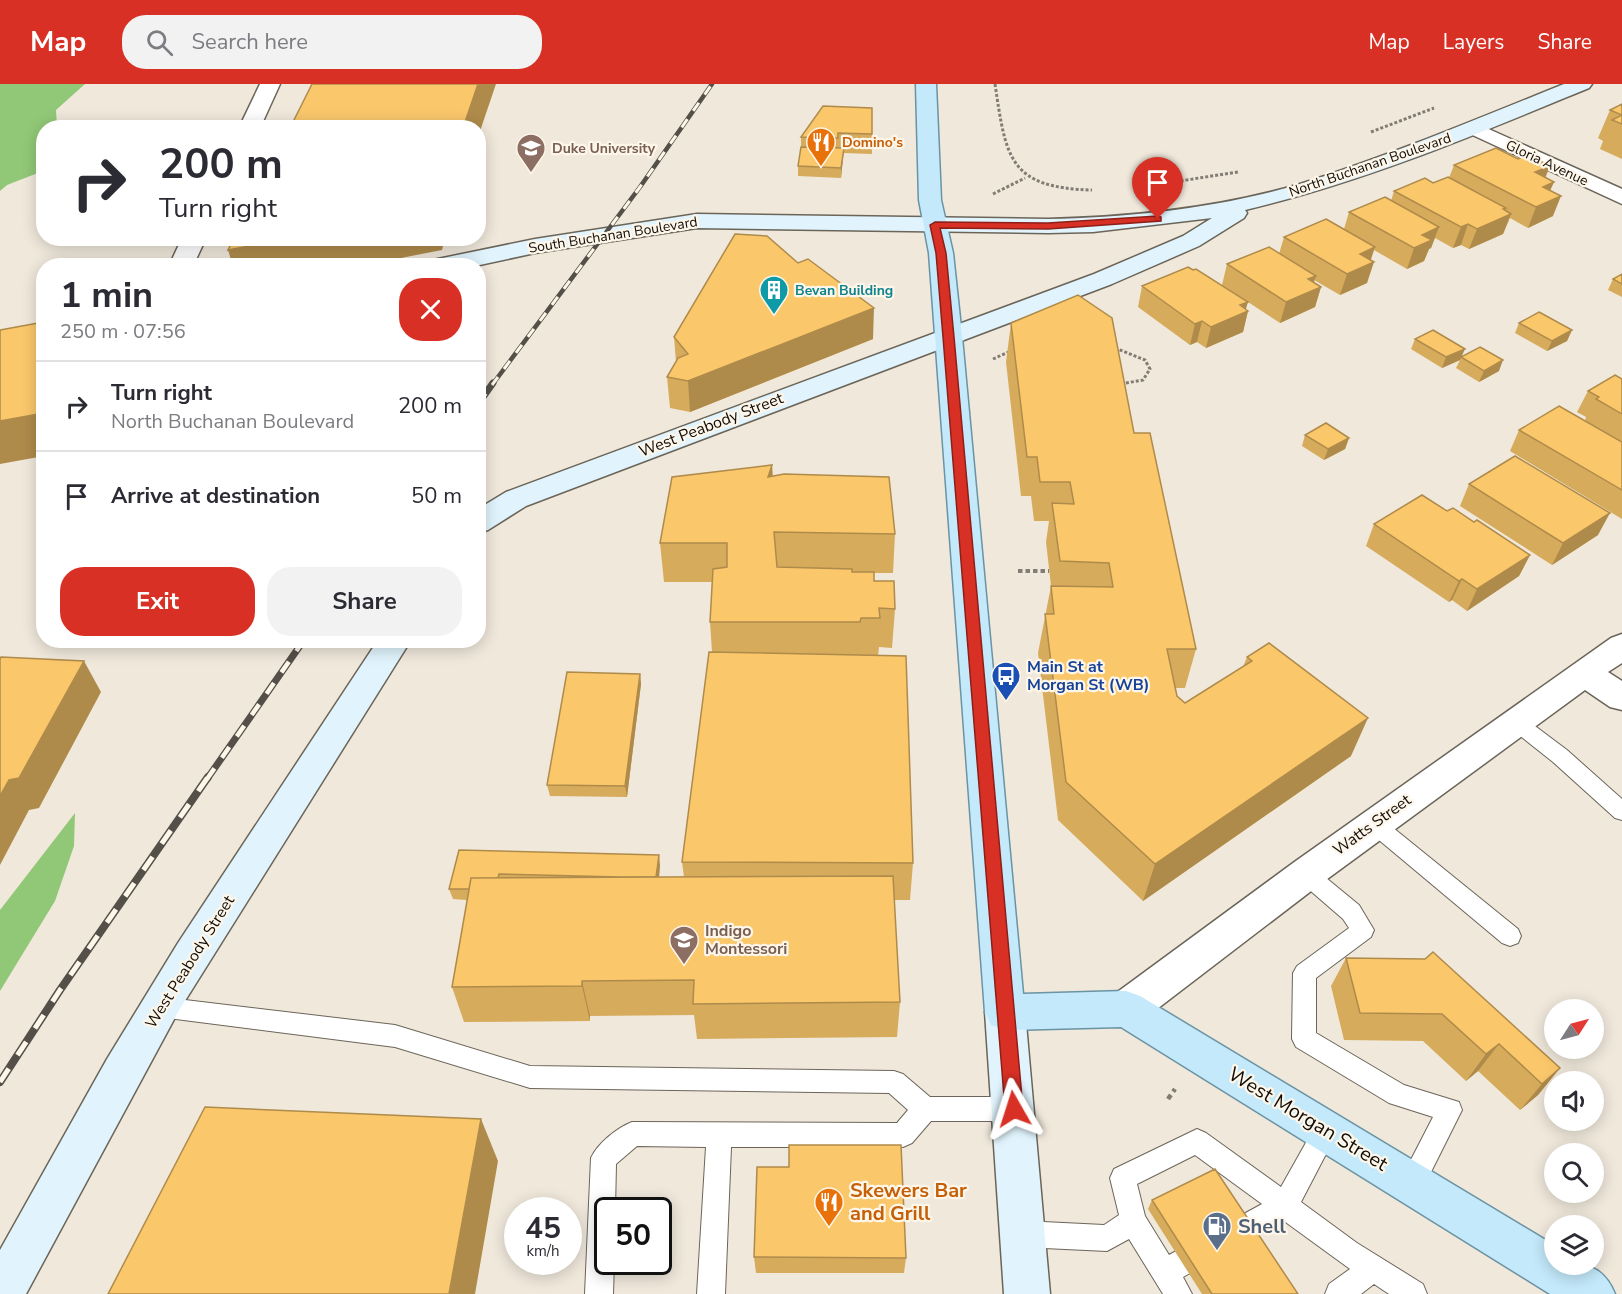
<!DOCTYPE html>
<meta charset="utf-8">
<style>
body{margin:0;font-family:"Nunito Sans",sans-serif;background:#f2f2f3;color:#2b2b33;height:100vh;display:flex;flex-direction:column;font-size:22px;white-space:nowrap}
*{box-sizing:border-box;margin:0}
p{font-size:20px;color:#7c7c81}
.icon{flex:none;width:33px;height:33px;fill:none;stroke:currentColor;stroke-width:2;stroke-linecap:round;stroke-linejoin:round}
.map{position:relative;flex:1;overflow:hidden}
.side{position:absolute;left:36px;top:174px;width:450px;height:390px;display:flex;flex-direction:column;background:#fff;border-radius:24px;box-shadow:0 3px 15px #0003}
.side>*{flex:none}
.top-card{position:absolute;left:36px;top:36px;width:450px;height:126px;border-radius:24px;box-shadow:0 3px 15px #0003;background:#fff;color:#2b2b33;overflow:hidden}
.needle{width:39px;rotate:54deg}
.fabs{position:absolute;left:1544px;top:915px;display:grid;gap:12px}
.fabs a{display:grid;place-items:center;width:60px;height:60px;border-radius:50%;background:#fff;box-shadow:0 3px 15px #0003;font-size:30px}
.speed{position:absolute;left:504px;top:1113px;display:flex;gap:12px;font-size:30px;font-weight:700;text-align:center}
.speed>*{display:grid;place-content:center;width:78px;height:78px;border-radius:50%;background:#fff;box-shadow:0 3px 15px #0003;line-height:1}
.speed small{font-size:15px;font-weight:400}
.speed .limit{border:3px solid #111;border-radius:9px;background:#fff;color:#111}
.pin{position:absolute;display:grid;place-items:center;width:51px;height:51px;color:#fff;margin:-62px -26px;border-radius:50% 50% 50% 0;rotate:-45deg;box-shadow:0 0 6px #0007}
.pin .icon{rotate:45deg}
.me{position:absolute;width:66px;margin:-33px;rotate:354deg;stroke-linejoin:round;filter:drop-shadow(0 0 4px #0008)}
.turn{display:flex;align-items:center;gap:21px;height:126px;padding:0 24px;font-size:27px}
.turn .icon{width:78px;height:78px;stroke-width:2.5}
.turn b{display:block;font-size:42px;line-height:51px}
.round{display:grid;place-items:center;flex:none;width:63px;height:63px;border-radius:24px;background:#f2f2f3}
.overview{display:flex;align-items:center;justify-content:space-between;height:102px;padding:0 24px}
h1{font-size:36px;font-weight:700;line-height:45px}
.action{display:flex;gap:12px;margin-top:auto;padding:12px 24px}
.action a{flex:1;height:69px;border-radius:24px;background:#d93025;color:#fff;font-size:24px;font-weight:700;line-height:69px;text-align:center}
.action a+a{background:#f2f2f3;color:#2b2b33}
ul{padding:0;list-style:none}
li{display:flex;align-items:center;gap:18px;height:90px;padding:0 24px;border-top:2px solid #e1e1e2}
li div{flex:1}
li b{display:block;font-size:22px}
li em{font-style:normal}
header{display:flex;align-items:center;gap:36px;box-sizing:border-box;height:84px;padding:0 30px;background:#d93025;color:#fff}
header strong{font-size:28px}
nav{display:flex;gap:33px;margin-inline-start:auto;font-size:21px}
.search{width:420px;height:54px;background:#f2f2f3;display:flex;align-items:center;gap:15px;box-sizing:border-box;padding:0 21px;border-radius:24px;color:#7c7c81;font-size:22px}
.map>svg:first-child{display:block}
.forest{fill:#91c877}
.lines{fill:none;stroke-linecap:round;stroke-linejoin:round}
.lane-casing{stroke:#6b6559;stroke-width:2}
.street-casing{stroke:#6b6559;stroke-width:3}
.secondary-casing{stroke:#6b6559;stroke-width:3}
.primary-casing{stroke:#6a93a4;stroke-width:3}
.path-far2{stroke:#827c74;stroke-width:3;stroke-dasharray:3 2;stroke-linecap:butt}
.path-far1{stroke:#827c74;stroke-width:4;stroke-dasharray:4.5 3;stroke-linecap:butt}
.path{stroke:#827c74;stroke-width:4.5;stroke-dasharray:5 4;stroke-linecap:butt}
.lane{fill:#fff;fill-rule:evenodd}
.street{fill:#fff;fill-rule:evenodd}
.secondary{fill:#e1f4fd;fill-rule:evenodd}
.primary{fill:#c3e9fa;fill-rule:evenodd}
.rail-far2-casing{stroke:#545049;stroke-width:4.5}
.rail-far1-casing{stroke:#545049;stroke-width:7}
.rail-casing{stroke:#545049;stroke-width:8}
.rail-far2{stroke:#fdf6e9;stroke-width:3;stroke-dasharray:10;stroke-linecap:butt}
.rail-far1{stroke:#fdf6e9;stroke-width:4.5;stroke-dasharray:13;stroke-linecap:butt}
.rail{stroke:#fdf6e9;stroke-width:5;stroke-dasharray:16;stroke-linecap:butt}
.wall{fill:#d7ab5c}
.shaded-wall{fill:#af8b4b}
.building{fill:#fac76b;stroke:#af8b4b;stroke-width:1.5}
.route{fill:#d93025;stroke:#8d1f18;stroke-width:1.5}
.labels{text-anchor:middle;dominant-baseline:central;stroke-width:4.5;stroke-linejoin:round;paint-order:stroke}
.far-food-label{font-size:14px;font-weight:bold;fill:#c56008;stroke:#fdf6e9;text-anchor:start}
.far-education-label{font-size:14px;font-weight:bold;fill:#785e54;stroke:#fdf6e9;text-anchor:start}
.far-street-label{font-size:14px;fill:#100d09;stroke:#fdf6e9}
.far-culture-label{font-size:14px;font-weight:bold;fill:#0d838f;stroke:#fdf6e9;text-anchor:start}
.street-label{font-size:16px;fill:#100d09;stroke:#fdf6e9}
.transit-label{font-size:16px;font-weight:bold;fill:#164399;stroke:#fdf6e9;text-anchor:start}
.education-label{font-size:16px;font-weight:bold;fill:#785e54;stroke:#fdf6e9;text-anchor:start}
.near-street-label{font-size:20px;fill:#100d09;stroke:#fdf6e9}
.near-food-label{font-size:20px;font-weight:bold;fill:#c56008;stroke:#fdf6e9;text-anchor:start}
.near-service-label{font-size:20px;font-weight:bold;fill:#4e5e75;stroke:#fdf6e9;text-anchor:start}
</style>
<header>
<strong>Map</strong>
<div class="search"><svg class="icon" aria-label="search" viewBox="0 0 24 24"><circle cx="10" cy="10" r="6"/><path d="M15 15l6 6"/></svg>Search here</div>
<nav><a>Map</a><a>Layers</a><a>Share</a></nav>
</header>
<div class="map">
<svg width="1622" height="1210" viewBox="0 0 1622 1210">
<rect width="100%" height="100%" fill="#f0e8db"/>
<path class="forest" d="M0,0h85l-29,26 1,17 -13,1 -1,43 -36,14 -7,6z
M75,729l-1,33 -19,55 -55,90v-81z"/>
<g class="lines">
<g class="lane-casing">
<path id="lane" d="M1516,630l7,3 44,33 55,49v21l-7,-2 -62,-56 -44,-35 -3,-5 3,-5z
M1374,731l7,3 137,111 3,7 -3,7 -8,3 -8,-3 -135,-113 -4,-6 4,-6z
M1306,781l8,3 45,37 15,25 -3,7 -55,41v55l88,52 55,17 3,8 -41,82 -9,4 -9,-4 -4,-9 34,-66 -44,-14 -93,-56 -4,-8 1,-66 4,-7 52,-38 -6,-9 -45,-39 -3,-6 3,-6z
M160,913l235,28 135,41 364,5 9,3 27,23h84l9,4 3,8 -3,8 -9,4h-83l-19,22 -9,4h-172l-6,147h-28l9,-147 -69,-1 -21,18 -1,46h-7v52h6l-1,32h-28l6,-136c7,-15 26,-30 41,-36l265,1 11,-13 -19,-17 -359,-5 -135,-41 -235,-30 -8,-3 -4,-7 4,-7z
M1326,1035l9,4 3,8 -37,71 56,41 66,41 4,10h-38l-15,-10 -13,10h-36l4,-10 21,-15 -66,-48 -101,56 9,17h-29l-34,-55 -22,12 -84,-4 -9,-4 -4,-9 4,-9 9,-4 81,4 15,-10 -9,-37 4,-9 83,-40 9,4 75,54 36,-64zM1195,1071l67,49 -93,51 -24,-39 -8,-32z"/>
</g>
<g class="street-casing">
<path id="street" d="M260,0h20l-20,44h-21z
M1473,38l149,67v15l-156,-72 -4,-4 4,-4z
M182,154h24l-13,28h-24z
M1622,550v29l-14,9 14,9v29l-12,-3 -25,-17 -266,195 -179,137 -14,5 -14,-5 -6,-13 6,-13 181,-133 318,-225z"/>
</g>
<g class="secondary-casing">
<path id="secondary" d="M1564,0h28l-3,4c-112,46 -225,94 -344,122l2,3 -3,5 -45,28 -87,38 -586,222 -38,24 -10,3v-24l28,-17 588,-218 89,-38 29,-18 -119,14 -45,1 -351,-5 -162,25 -60,13h-50l3,-5 107,-22 162,-25 351,5c84,-2 171,-11 252,-35 89,-28 177,-65 264,-100z
M378,556h33l-233,372 -152,282h-26v-44l107,-191 71,-116z
M1005,910l14,5 6,13 25,282h-46l-19,-282 6,-13z"/>
</g>
<g class="primary-casing">
<path id="primary" d="M916,0h20l5,116 12,53 9,84 61,657 103,-3 14,5 414,249v19c30,0 48,-1 61,30h-65l-429,-267 -116,3 -14,-5 -6,-13 -56,-759 -10,-53z"/>
</g>
<path class="path-far2" d="M995,0c11,74 14,104 97,106
M1371,48l63,-24
M1141,103l97,-15
M993,110l32,-16
M1115,264l30,12 5,9 -7,11 -23,4
M993,275l18,-8"/>
<path class="path-far1" d="M1120,300l3,-1
M1018,487h31"/>
<path class="path" d="M1168,1015l7,-10"/>
<use href="#lane" class="lane"/>
<use href="#street" class="street"/>
<use href="#secondary" class="secondary"/>
<use href="#primary" class="primary"/>
<g class="rail-far2-casing">
<path id="rail-far2" d="M492,301l148,-198 72,-103"/>
</g>
<g class="rail-far1-casing">
<path id="rail-far1" d="M478,320l15,-21
M207,695l97,-139"/>
</g>
<g class="rail-casing">
<path id="rail" d="M0,998l60,-92 148,-213"/>
</g>
<use href="#rail-far2" class="rail-far2"/>
<use href="#rail-far1" class="rail-far1"/>
<use href="#rail" class="rail"/>
</g>
<path class="wall" d="M1622,20v55l-22,-10 3,-8 -5,-3 12,-28z
M823,22l49,28v20l-29,-1 -2,25 -43,-2v-10l3,-19v-10z
M1454,81l91,13 9,4 -4,8 3,26 -25,12 -18,-10 -7,16 -34,15 -8,-4 -8,3 -18,-10 -4,10 -2,1 -5,12 -17,8 -33,-19 -3,10 -4,23 -27,12 -26,-15v2l7,5 -6,20 -35,16 -58,-38 5,-21 52,-10 5,-17 60,-8 5,-17 42,-11 3,-10 39,-8 16,-5z
M1622,190v23l-14,-7 5,-11z
M1142,202l104,23 2,2 -5,21 -37,16 -9,-6 -7,3 -52,-38z
M1011,239l123,110 62,216 -11,39h-10l2,8 8,7 58,-36 4,-10 22,-14 82,113 -208,145 -85,-81 -20,-167 13,-67 -5,-44 3,-21h-15l-3,-25h-10l-15,-134z
M1519,239l53,7 -5,11 -20,10 -32,-18z
M674,253l199,2 -183,73 -20,-4 -3,-31 9,-15z
M1415,255l46,18 38,14 -20,11 -23,-14 4,-8 -18,8 -31,-19z
M1622,295v63l-37,-21 1,-4 -9,-5 11,-21z
M1519,346l103,12v77l-112,-68z
M1305,351l44,3 -4,11 -21,11 -22,-14z
M772,381l1,11 122,58 -2,39h-19v8l21,28 -3,39 -13,-1 -1,9 35,207 -3,37h-16l6,102 -3,35 -200,2 -3,-24 -104,1v5l-126,1 -12,-35 15,-87 -14,-1 -4,-10 10,-39 201,15 -1,12h25l-2,-15 30,-210 -2,-30 2,-40h-48l-4,-39z
M1469,400l129,51 -46,30 -92,-59z
M1447,427l27,11 56,33 -11,21 -52,35 -15,-11 -3,2 -83,-56 8,-22z
M640,590l1,10 -14,113 -77,-1 -3,-11z
M1346,874l214,110 -22,27 -18,15 -42,-39 -12,10 -43,-40 -79,-1 -13,-54z
M1152,1116l146,94h-96l-54,-85z
M754,1173l152,1 -2,15h-148z"/>
<path class="shaded-wall" d="M478,0h18l-18,53v-9h-15z
M844,64l-1,11 -2,19v-10z
M1550,82l-8,20 -7,-14z
M1554,98l-9,20 -11,5 9,-20z
M1561,112l-8,20 -25,12 8,-21z
M1506,124l-3,9 8,-3 -8,20 -34,15 8,-20z
M1468,140l-7,21 -8,3 8,-21z
M1439,143l-8,21 -2,1 -5,12 -17,8 7,-21 8,-13z
M293,154h152l-3,12 -82,16h-127l-5,-16z
M1375,163l-6,17 5,-2 -7,21 -27,12 7,-21 13,-20z
M1316,192l-5,15 10,-4 -6,20 -35,16 6,-21 22,-23z
M1248,218l-3,10 3,-1 -5,21 -37,16 5,-21 29,-22z
M874,224l-1,31 -183,73 -2,-31z
M1202,237l-5,21 -7,3 5,-21z
M1572,246l-5,11 -20,10 5,-10z
M1465,265l-5,11 -18,8 4,-11z
M1503,276l-4,11 -20,11 5,-11z
M44,329v43l-44,8v-43z
M1349,354l-4,11 -21,11 4,-11z
M772,381l1,39 -5,-27z
M1610,429l-12,22 -46,30 11,-22z
M1530,471l-11,21 -52,35 10,-22z
M1462,495l-10,21 -3,2 10,-21z
M84,577l17,31 -62,116 -10,2 -29,55v-69l9,-16z
M640,590l1,10 -14,113 -2,-11z
M1368,634l-17,38 -208,145 12,-37z
M659,771l1,10 -2,24 -2,-11z
M582,897l8,35v5l-8,-35z
M1499,960l-21,27 -12,10 20,-27z
M1560,984l-22,27 -18,15 22,-26z
M481,1035l17,42 -23,133h-26z"/>
<path class="building" d="M312,0h166l-15,44h-173z
M1622,20v11l-12,-5z
M823,22l49,2v26l-34,-1v5l-37,-1z
M1622,31v9l-10,-4z
M801,63l43,1 -3,20 -43,-2z
M1496,64l22,11 10,-4 22,11 -15,6 19,10 -11,5 18,9 -25,11 -82,-42z
M1448,93l58,31 -3,1 8,5 -34,15 -9,-5 -7,3 -67,-36 31,-13 8,5z
M1385,113l54,30 -17,8 10,5 -18,8 -65,-36z
M1326,135l49,28 -15,7 14,8 -27,12 -63,-37z
M735,150l32,2 31,27 10,-4 66,49 -186,73 -21,-4 11,-19 10,-4 -14,-17z
M234,154h59l-65,12z
M1269,163l47,29 -8,3 13,8 -35,15 -59,-38z
M1188,183l5,3 3,-1 52,33 -8,3 8,6 -37,16 -9,-6 -7,3 -53,-38z
M1622,190v10l-9,-5z
M1078,211l34,23 22,115h16l46,216h-29l10,47 8,7 67,-42 -5,-4 22,-14 99,75 -213,146 -89,-82 -21,-168h9l-3,-28 62,1 -4,-24 -49,-2 -8,-58 22,1 -4,-22h-30l-3,-25h-10l-16,-134z
M1539,228l33,18 -20,11 -33,-18z
M44,238v91l-44,8v-91z
M1433,246l32,19 -19,8 -31,-18z
M1480,263l23,13 -19,11 -23,-14z
M1615,291l7,4v35l-26,-15 3,-2 -11,-6z
M1559,322l63,36v48l-103,-60z
M1326,339l23,15 -21,11 -23,-14z
M1515,372l95,57 -47,30 -94,-59z
M772,381l-4,12 16,-3 105,3 6,57 -121,-2 3,35 75,2v3h22v9h20l1,28 -16,-1 1,10h-19l-1,4h-150l3,-53 14,-2v-24h-67l12,-66z
M1422,411l25,16 6,-3 21,14 3,-2 53,35 -53,34 -15,-10 -3,2 -85,-57z
M709,568l197,4 7,207 -231,-1z
M1,573l83,4 -65,117 -10,2 -9,16v-137z
M567,588l73,2 -15,112 -78,-1z
M459,766l200,5 -3,22h-36l-121,-3 -1,4h-27l-2,11h-20z
M893,792l7,126 -207,2 1,-24 -112,1v5l-130,1 19,-109z
M1433,868l127,116 -18,16 -43,-40 -13,10 -44,-40 -82,-1 -14,-55 79,1z
M205,1023l276,12 -32,175h-341z
M789,1061h112l5,113 -152,-1 3,-90h32z
M1215,1085l83,125h-86l-60,-94z"/>
<path class="route" d="M1158,132l3,1v4l-113,8 -108,-1 6,25 8,84 69,772 -3,6 -6,3 -6,-3 -3,-6 -62,-772 -7,-84 -6,-28 5,-3 113,1z"/>
<defs>
<g id="restaurant-pin" transform="scale(1.5)"><path d="M0 17L-7.5 6A9.5 9.5 0 1 1 7.5 6Z" fill="#e8710a" stroke="#fdf6e9"/><path d="M-5-6h1v4h1v-4h1v4h1v-4h1v5L-1.5 .5V6h-2V.5L-5-1ZM5-6V6H3V1.5H1.5Q1.5-4 5-6Z" fill="#fff"/></g>
<g id="university-pin" transform="scale(1.5)"><path d="M0 17L-7.5 6A9.5 9.5 0 1 1 7.5 6Z" fill="#8d6e63" stroke="#fdf6e9"/><path d="M0-5L7-2L0 1L-7-2ZM-4 1L0 2.5L4 1V4Q0 6-4 4Z" fill="#fff"/></g>
<g id="building-pin" transform="scale(1.5)"><path d="M0 17L-7.5 6A9.5 9.5 0 1 1 7.5 6Z" fill="#0f9aa8" stroke="#fdf6e9"/><path d="M-4-6H4V6H1V3H-1V6H-4ZM-2.5-4.3h1.7v1.8h-1.7ZM.8-4.3h1.7v1.8H.8ZM-2.5-1h1.7V.8h-1.7ZM.8-1h1.7V.8H.8Z" fill="#fff"/></g>
<g id="bus-pin" transform="scale(1.5)"><path d="M0 17L-7.5 6A9.5 9.5 0 1 1 7.5 6Z" fill="#1a4fb4" stroke="#fdf6e9"/><path d="M-5-6H5V4H4V6H2V4H-2V6H-4V4H-5ZM-3.5-4V0h7V-4ZM-3.5 1.2v1.5H-2V1.2ZM2 1.2v1.5H3.5V1.2Z" fill="#fff"/></g>
<g id="school-pin" transform="scale(1.5)"><path d="M0 17L-7.5 6A9.5 9.5 0 1 1 7.5 6Z" fill="#8d6e63" stroke="#fdf6e9"/><path d="M0-5L7-2L0 1L-7-2ZM-4 1L0 2.5L4 1V4Q0 6-4 4Z" fill="#fff"/></g>
<g id="fuel-pin" transform="scale(1.5)"><path d="M0 17L-7.5 6A9.5 9.5 0 1 1 7.5 6Z" fill="#5c6f8a" stroke="#fdf6e9"/><path d="M-5.5-6h7V0h2V4h1.3V-2.5L3-4.5l.8-.8L6-3V5H2.5V1h-1V6h-7ZM-4.2-4.7v3.2H.2V-4.7Z" fill="#fff"/></g>
</defs>
<g fill-rule="evenodd">
<use href="#restaurant-pin" x="821" y="58"/>
<use href="#university-pin" x="531" y="64"/>
<use href="#building-pin" x="774" y="206"/>
<use href="#bus-pin" x="1006" y="592"/>
<use href="#school-pin" x="684" y="856"/>
<use href="#restaurant-pin" x="829" y="1118"/>
<use href="#fuel-pin" x="1217" y="1142"/>
</g>
<g class="labels">
<g class="far-food-label">
<text x="842" y="58">Domino's</text>
</g>
<g class="far-education-label">
<text x="552" y="64">Duke University</text>
</g>
<g class="far-street-label">
<text transform="translate(1547 79) rotate(25)">Gloria Avenue</text>
<text transform="translate(1370 81) rotate(-19)">North Buchanan Boulevard</text>
<text transform="translate(613 151) rotate(-9)">South Buchanan Boulevard</text>
</g>
<g class="far-culture-label">
<text x="795" y="206">Bevan Building</text>
</g>
<g class="street-label">
<text transform="translate(711 341) rotate(-21)">West Peabody Street</text>
<text transform="translate(1372 741) rotate(-36)">Watts Street</text>
<text transform="translate(190 878) rotate(-58)">West Peabody Street</text>
</g>
<g class="transit-label">
<text x="1027" y="583">Main St at<tspan x="1027" dy="18">Morgan St (WB)</tspan></text>
</g>
<g class="education-label">
<text x="705" y="847">Indigo<tspan x="705" dy="18">Montessori</tspan></text>
</g>
<g class="near-street-label">
<text transform="translate(1308 1035) rotate(31)">West Morgan Street</text>
</g>
<g class="near-food-label">
<text x="850" y="1106">Skewers Bar<tspan x="850" dy="23">and Grill</tspan></text>
</g>
<g class="near-service-label">
<text x="1238" y="1142">Shell</text>
</g>
</g>
</svg>
<div class="fabs">
<a><svg class="needle" viewBox="-14 -14 28 28"><path d="M0-13l5 13h-10z" fill="#e53935"/><path d="M0 13l5-13h-10z" fill="#7c7c81"/></svg></a>
<a><svg class="icon" aria-label="sound" viewBox="0 0 24 24"><path d="M4 9h4l5-4v14l-5-4H4zM17 9q2 3 0 6"/></svg></a>
<a><svg class="icon" aria-label="search" viewBox="0 0 24 24"><circle cx="10" cy="10" r="6"/><path d="M15 15l6 6"/></svg></a>
<a><svg class="icon" aria-label="layers" viewBox="0 0 24 24"><path d="M12 4l9 5-9 5-9-5zM3 14l9 5 9-5"/></svg></a>
</div>
<div class="speed"><div>45<small>km/h</small></div><div class="limit">50</div></div>
<div class="pin" style="left:1158px;top:135px;background:#d93025"><svg class="icon" aria-label="arrive" viewBox="0 0 24 24"><path d="M6 21V4h12l-3 4 3 4H6"/></svg></div>
<svg class="me" style="left:1014px;top:1025px" viewBox="-20 -20 40 40"><path d="M0-17L14 15 0 8-14 15z" fill="#d93025" stroke="#fff" stroke-width="4"/></svg>
<div class="top-card">
<div class="turn"><svg class="icon" aria-label="right" viewBox="0 0 24 24"><path d="M7 20v-9h11M14 6l5 5-5 5"/></svg><div><b>200 m</b>Turn right</div></div>
</div>
<section class="side">
<div class="overview"><div><h1>1 min</h1><p>250 m · 07:56</p></div><a class="round" style="background:#d93025;color:#fff"><svg class="icon" aria-label="close" viewBox="0 0 24 24"><path d="M6 6l12 12M18 6L6 18"/></svg></a></div>
<ul>
<li><svg class="icon" aria-label="right" viewBox="0 0 24 24"><path d="M7 20v-9h11M14 6l5 5-5 5"/></svg><div><b>Turn right</b><p>North Buchanan Boulevard</p></div><em>200 m</em></li>
<li><svg class="icon" aria-label="arrive" viewBox="0 0 24 24"><path d="M6 21V4h12l-3 4 3 4H6"/></svg><div><b>Arrive at destination</b></div><em>50 m</em></li>
</ul>
<div class="action"><a>Exit</a><a>Share</a></div>
</section>
</div>
